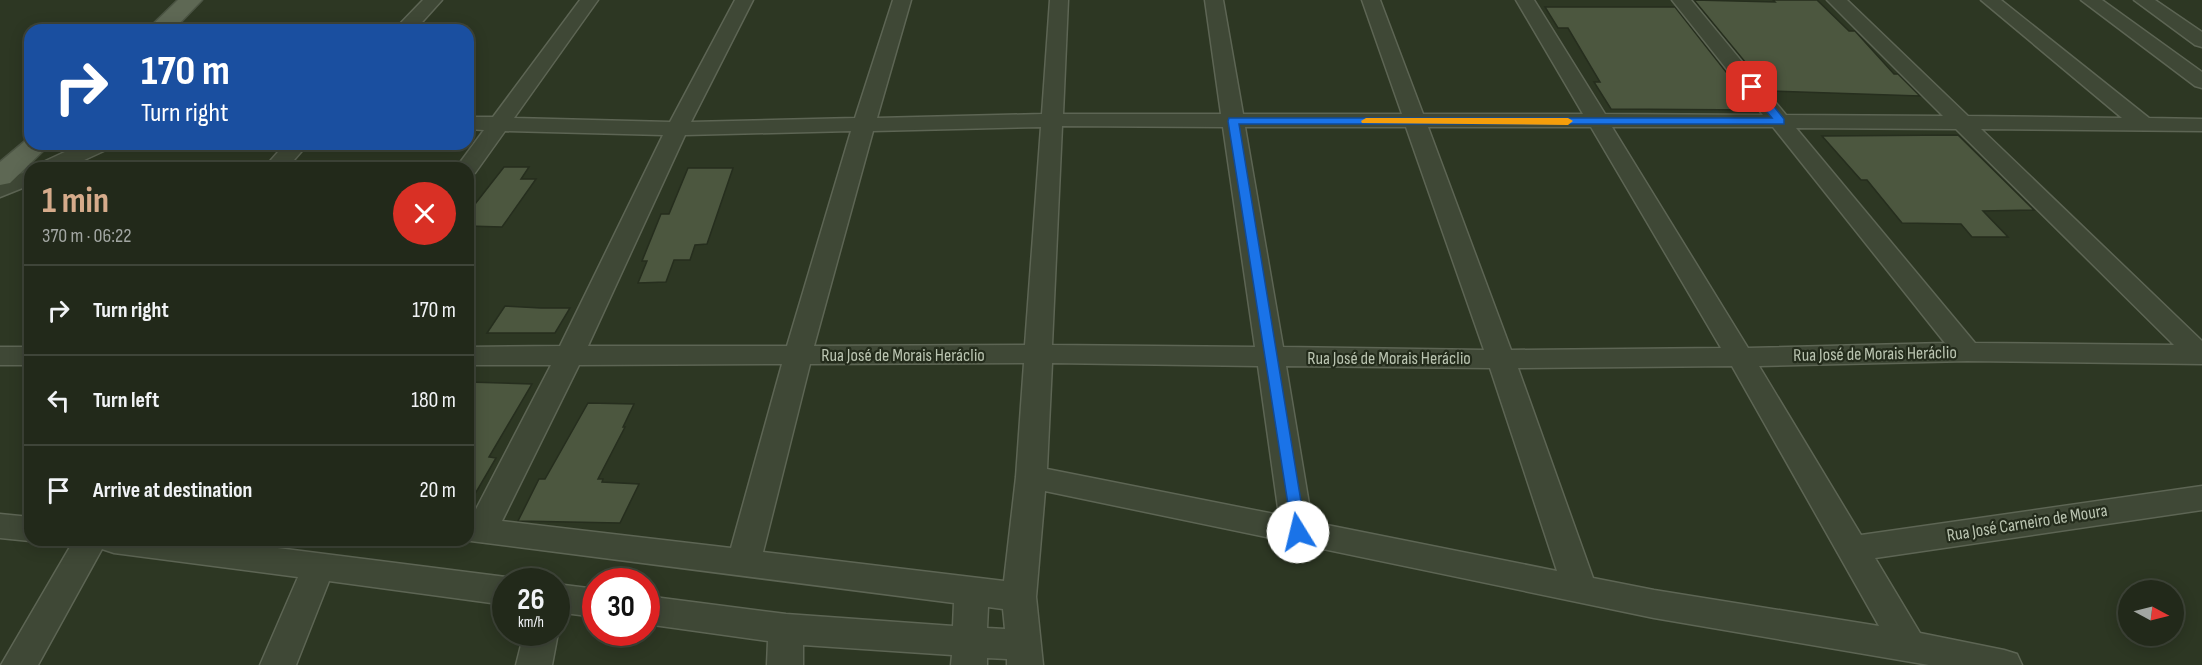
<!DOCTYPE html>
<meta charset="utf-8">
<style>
body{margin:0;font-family:"Sofia Sans Condensed",sans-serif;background:#2a3123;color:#f1f3f6;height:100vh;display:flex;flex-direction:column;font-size:22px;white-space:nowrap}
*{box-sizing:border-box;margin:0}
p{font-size:20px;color:#a2a6a2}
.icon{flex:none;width:33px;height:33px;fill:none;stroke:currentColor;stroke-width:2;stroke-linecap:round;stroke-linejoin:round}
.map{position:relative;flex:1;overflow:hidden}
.panel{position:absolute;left:24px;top:162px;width:450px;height:384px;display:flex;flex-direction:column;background:#22291a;border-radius:18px;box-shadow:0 3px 15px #0003,0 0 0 2px #3f4539}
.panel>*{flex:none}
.top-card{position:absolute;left:24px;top:24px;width:450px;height:126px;border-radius:18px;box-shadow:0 3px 15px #0003,0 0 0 2px #3f4539;background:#1a4fa0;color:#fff;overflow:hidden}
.needle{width:39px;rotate:97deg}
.fabs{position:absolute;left:2118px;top:580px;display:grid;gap:12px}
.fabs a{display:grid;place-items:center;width:66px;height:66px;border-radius:50%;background:#22291a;box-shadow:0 3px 15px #0003,0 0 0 2px #3f4539;font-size:30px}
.speed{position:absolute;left:492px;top:568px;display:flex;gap:12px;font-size:30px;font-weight:700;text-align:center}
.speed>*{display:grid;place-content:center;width:78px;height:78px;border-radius:50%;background:#22291a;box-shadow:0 3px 15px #0003,0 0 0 2px #3f4539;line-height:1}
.speed small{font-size:15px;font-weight:400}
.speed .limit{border:9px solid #d22;background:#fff;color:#111}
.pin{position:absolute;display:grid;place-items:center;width:51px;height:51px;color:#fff;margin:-26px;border-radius:12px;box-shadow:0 3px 9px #0006}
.me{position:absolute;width:66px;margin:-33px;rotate:351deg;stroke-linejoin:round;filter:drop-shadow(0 0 4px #0008)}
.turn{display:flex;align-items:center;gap:21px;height:126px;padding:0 18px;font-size:27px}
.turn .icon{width:78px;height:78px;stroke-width:2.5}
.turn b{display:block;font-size:42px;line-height:51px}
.round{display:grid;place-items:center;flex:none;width:63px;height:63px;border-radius:32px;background:#2a3123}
.overview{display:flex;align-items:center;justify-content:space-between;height:102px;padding:0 18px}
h1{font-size:36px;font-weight:700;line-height:45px;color:#d6ab8b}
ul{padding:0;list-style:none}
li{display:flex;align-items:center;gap:18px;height:90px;padding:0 18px;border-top:2px solid #3f4539}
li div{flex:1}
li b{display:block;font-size:22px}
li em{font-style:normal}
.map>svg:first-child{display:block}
.building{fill:#4c573f;stroke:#262e1e;stroke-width:1.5}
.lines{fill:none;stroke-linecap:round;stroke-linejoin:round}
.minor-casing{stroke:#5d6554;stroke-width:3}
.major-casing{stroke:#4b5443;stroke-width:3}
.minor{fill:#3f4836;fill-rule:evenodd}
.major{fill:#5e6854;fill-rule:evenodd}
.route{fill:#1a73e8;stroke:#114b97;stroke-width:1.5}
.slow{fill:#f59e0b}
.labels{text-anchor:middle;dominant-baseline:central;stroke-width:4.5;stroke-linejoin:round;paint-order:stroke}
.street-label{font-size:18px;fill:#bac4b1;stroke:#242c1c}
</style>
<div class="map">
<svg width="2202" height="665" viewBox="0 0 2202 665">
<rect width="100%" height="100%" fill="#2d3723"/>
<path class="building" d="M1694,0l81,2 -2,-2h44l32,31h6l39,43h4l22,22 -151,-5z
M1545,7h130l81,103 -145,-1 -17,-27h6l-32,-54h-10z
M1958,135l76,75 -51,1 25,26h-36l-11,-13 -59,-1 -35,-43h-6l-39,-44z
M504,167h25l-8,12h15l-34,48 -34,-1v-13z
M688,168h45l-26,76 -12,1 -5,15h-16l-8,22 -28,1 9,-22h-5l19,-47h8z
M505,306l36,2h29l-15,25h-68z
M468,382l64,2 -43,73 7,1 -28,48z
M588,403l46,1 -11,23h2l-27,52h5l-1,3 37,2 -19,39 -102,-2 21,-42h6z"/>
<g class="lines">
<g class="minor-casing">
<path id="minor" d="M423,0h19l-27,30h-21z
M580,0h18l-84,118 156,4 65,-122h18l-62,122 164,-4 38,-118h18l-34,118 165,-4 8,-114h18l-5,114h158l-16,-114h18l20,114h159l-40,-114h18l43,114h160l-67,-114h18l71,114 158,1 -91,-115h19l95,115 157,1 -116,-116h20l121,116 154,2 -141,-118h20l148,118 53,1v12l-221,-2 221,212v23l-235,-3 -208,5 102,169 341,-49v24l-327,48 45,75 84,17 13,4 5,11h-93l-275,-47 -609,-127 -9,106 7,68h-36v-6l-20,-1v7h-36l1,-10 -149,-10v20h-36l1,-24 -122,-17v-28l140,18 167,12 1,-23 -491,-63h5v-23h4l79,-152h-83v-18l92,-1 103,-211 -158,-4 -30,42 -7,2v-7h-12l28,-38 -16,-1v-12h25zM1062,126l161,1 32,220 -203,-2zM1041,127l-16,218 -211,1 59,-215zM1245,127h161l78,223 -201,-3zM1428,127h163l130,221 -210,2zM1612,127h161l172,216 -197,5zM1796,128l160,1 218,216 -199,-2zM851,131l-64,215h-199l97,-211zM1024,363l-8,114 -12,104 -241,-29 47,-188zM1052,363l206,3 21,149 -232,-46zM782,364l-51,184 -229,-27 77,-156zM1286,366l204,2 67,203 -245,-49zM1732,366l147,260 -225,-36 -61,-12 -75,-210zM988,607l15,2 2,20 -18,-1z
M2081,0h21l100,72v16l-7,-2z
M2134,0h21l47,32v15l-7,-2z
M82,144h29l-3,5 -41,19h-29l3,-5z
M285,144h23l-21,24h-23z
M30,170v15l-30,12v-15z
M0,347h30v18h-30z
M0,514l30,3v23h5l-5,1 -30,-3z
M74,540h140l292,37 12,5h-12v23l-177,-24 -33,84h-36l38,-88 -184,-24 -12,-4 -64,116h-37z
M556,584l40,5v28l-40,-5z
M556,629l2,4 -6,32h-36l8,-32h32z"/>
</g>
<g class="major-casing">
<path id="major" d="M178,0h24l-29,30h-26z
M30,137v7h20l-40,39 -10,2v-23z"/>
</g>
<use href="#minor" class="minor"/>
<use href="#major" class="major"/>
</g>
<path class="route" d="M1748,84h8l28,35v5h-545l67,408 -2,4 -6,2 -5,-2 -65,-415 1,-3h543l-24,-29z"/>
<path class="slow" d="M1366,118h202l5,3 -5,4 -206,-2 -1,-2z"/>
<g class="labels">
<g class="street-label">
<text transform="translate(1875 354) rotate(-1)">Rua José de Morais Heráclio</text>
<text x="903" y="355">Rua José de Morais Heráclio</text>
<text x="1389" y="358">Rua José de Morais Heráclio</text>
<text transform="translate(2027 523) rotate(-9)">Rua José Carneiro de Moura</text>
</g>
</g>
</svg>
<div class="fabs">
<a><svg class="needle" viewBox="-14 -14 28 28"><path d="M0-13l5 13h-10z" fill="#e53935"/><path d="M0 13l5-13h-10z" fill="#a2a6a2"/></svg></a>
</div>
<div class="speed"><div>26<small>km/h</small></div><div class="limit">30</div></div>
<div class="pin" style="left:1752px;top:87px;background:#d93025"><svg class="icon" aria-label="arrive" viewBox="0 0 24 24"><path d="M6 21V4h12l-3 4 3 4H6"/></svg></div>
<svg class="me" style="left:1298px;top:532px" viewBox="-20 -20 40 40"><circle r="19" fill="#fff"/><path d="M0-13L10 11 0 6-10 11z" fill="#1a73e8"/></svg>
<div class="top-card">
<div class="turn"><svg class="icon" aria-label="right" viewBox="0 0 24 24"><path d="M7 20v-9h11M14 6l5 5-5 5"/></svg><div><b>170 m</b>Turn right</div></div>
</div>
<section class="panel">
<div class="overview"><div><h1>1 min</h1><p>370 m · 06:22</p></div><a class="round" style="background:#d93025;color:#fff"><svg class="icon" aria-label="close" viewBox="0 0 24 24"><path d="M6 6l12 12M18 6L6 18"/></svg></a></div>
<ul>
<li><svg class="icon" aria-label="right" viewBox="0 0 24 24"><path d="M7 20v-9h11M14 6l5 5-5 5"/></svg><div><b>Turn right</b></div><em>170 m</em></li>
<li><svg class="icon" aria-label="left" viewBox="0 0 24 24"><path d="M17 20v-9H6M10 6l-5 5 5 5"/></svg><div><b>Turn left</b></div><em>180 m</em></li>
<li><svg class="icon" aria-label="arrive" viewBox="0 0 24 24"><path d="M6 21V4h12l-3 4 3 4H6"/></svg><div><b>Arrive at destination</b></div><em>20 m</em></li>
</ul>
</section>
</div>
